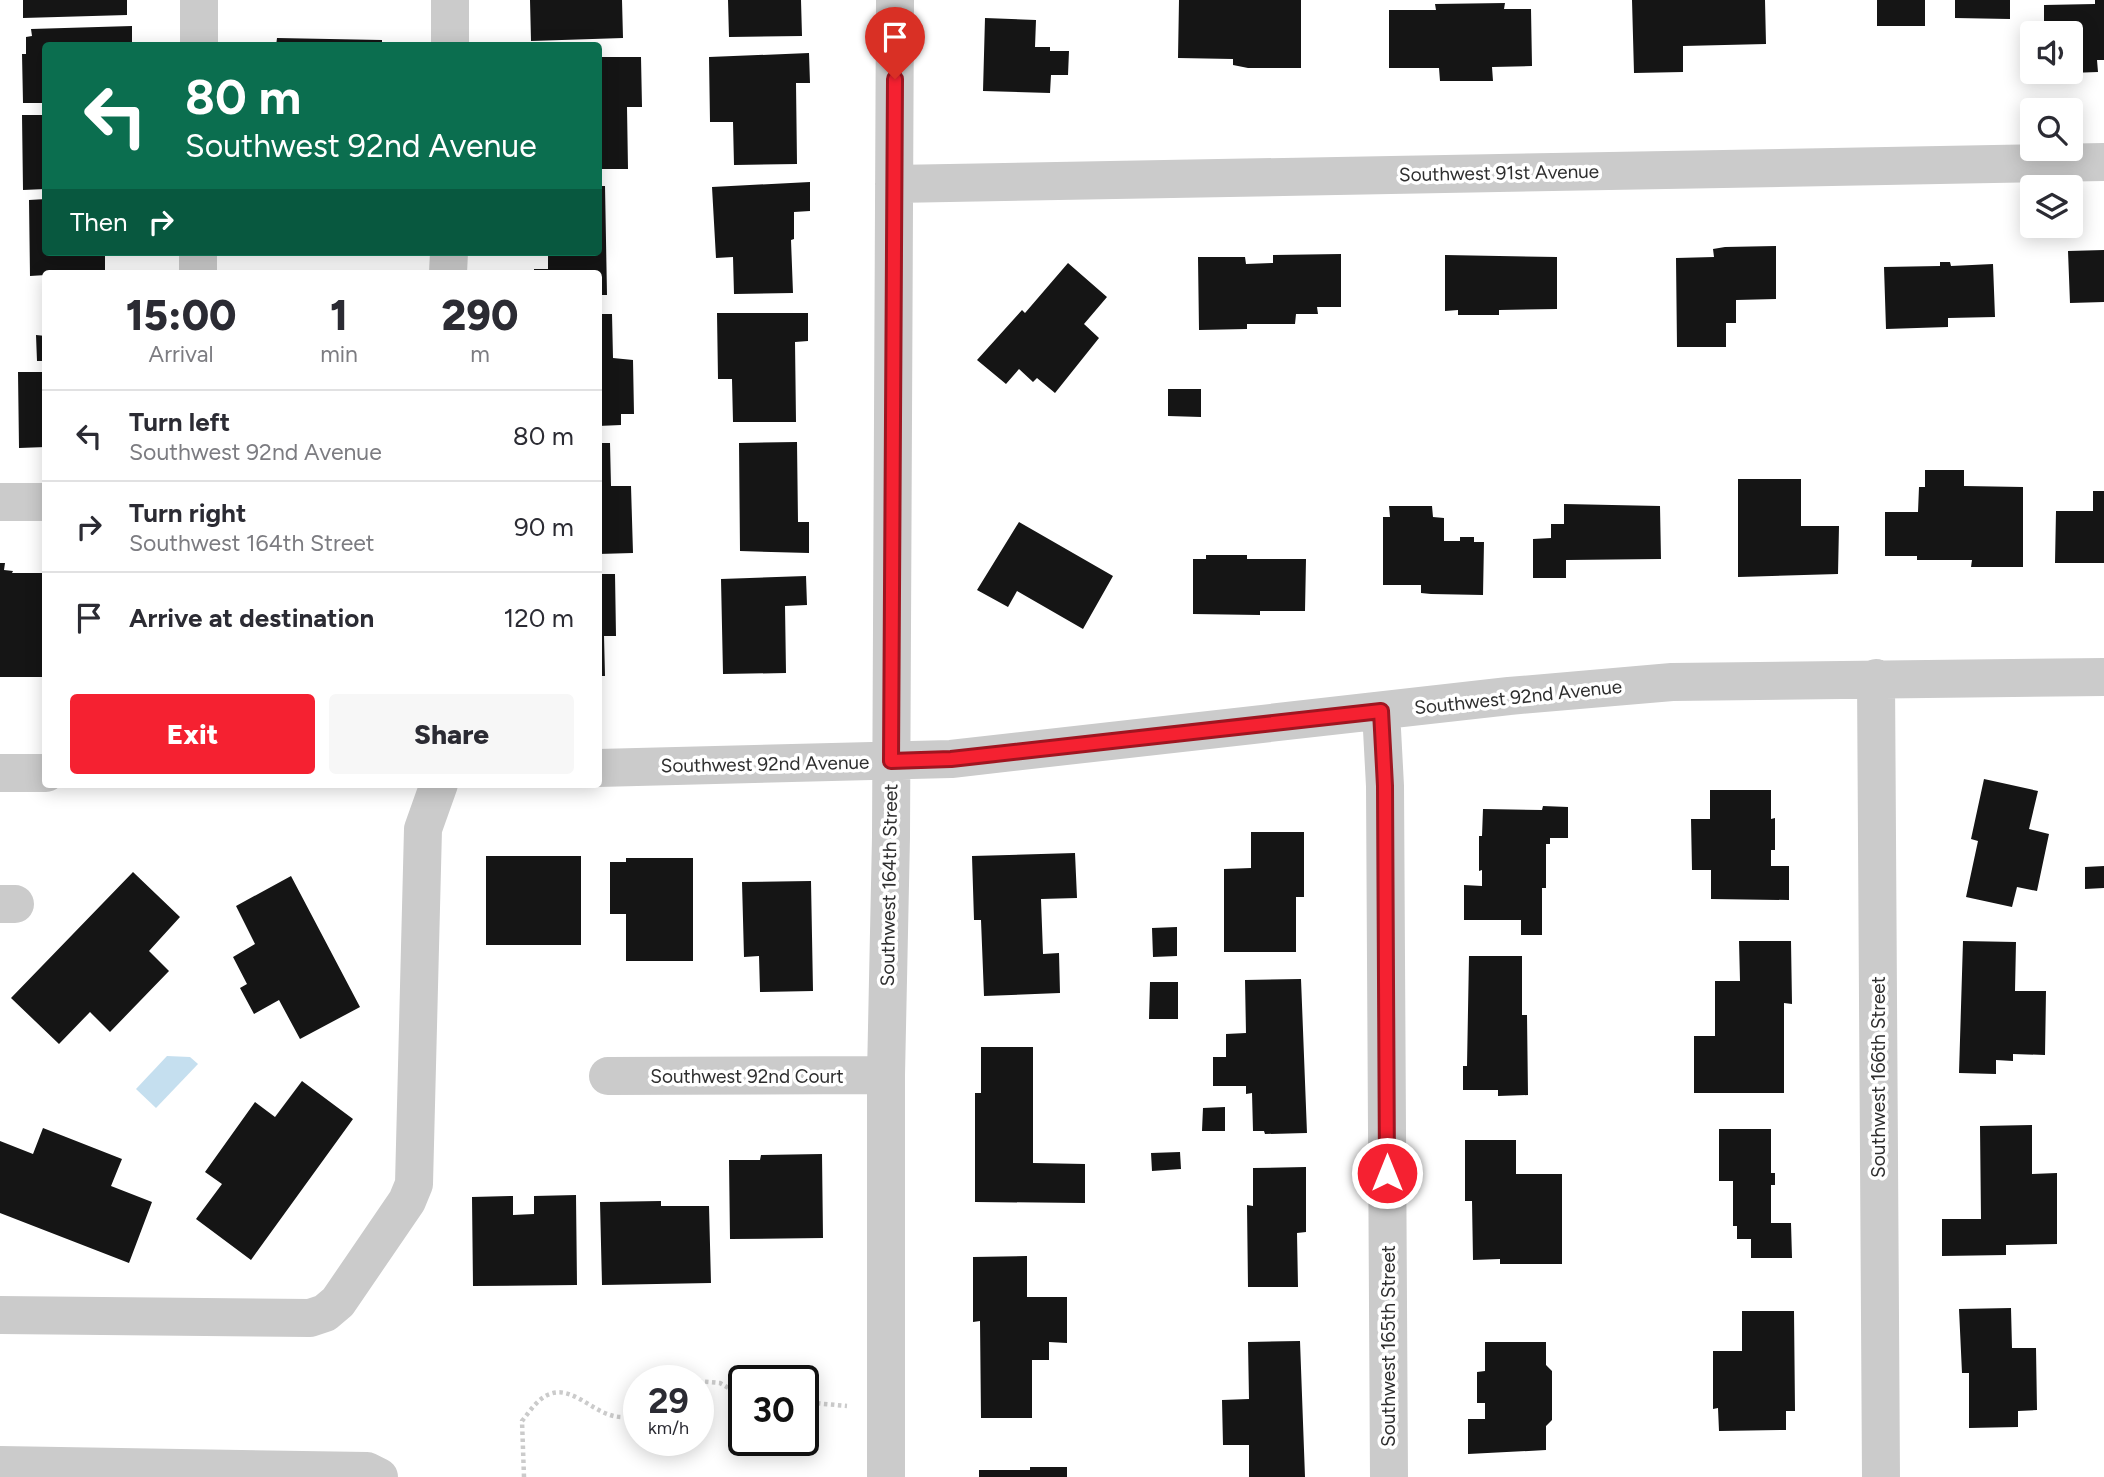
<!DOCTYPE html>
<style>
body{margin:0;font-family:Figtree,sans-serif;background:#f7f7f7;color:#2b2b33;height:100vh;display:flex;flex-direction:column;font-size:26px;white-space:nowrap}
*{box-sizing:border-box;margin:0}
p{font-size:23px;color:#7c7c81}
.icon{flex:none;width:38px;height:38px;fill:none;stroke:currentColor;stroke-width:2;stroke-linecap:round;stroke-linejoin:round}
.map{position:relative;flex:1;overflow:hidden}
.side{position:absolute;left:42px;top:270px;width:560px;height:518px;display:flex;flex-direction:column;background:#fff;border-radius:7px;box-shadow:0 4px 18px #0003}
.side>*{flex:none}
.banner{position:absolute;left:42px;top:42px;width:560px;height:214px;border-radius:7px;box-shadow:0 4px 18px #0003;background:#0b6e4f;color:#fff;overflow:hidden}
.fabs{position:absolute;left:2020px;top:21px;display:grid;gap:14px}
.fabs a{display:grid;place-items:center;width:63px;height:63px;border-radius:7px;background:#fff;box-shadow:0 4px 18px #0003;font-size:35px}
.speed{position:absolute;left:623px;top:1365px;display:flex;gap:14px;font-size:35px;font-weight:700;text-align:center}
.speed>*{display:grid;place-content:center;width:91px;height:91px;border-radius:50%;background:#fff;box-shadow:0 4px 18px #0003;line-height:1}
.speed small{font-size:18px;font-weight:400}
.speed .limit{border:4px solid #111;border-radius:10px;background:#fff;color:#111}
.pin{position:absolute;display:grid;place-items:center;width:60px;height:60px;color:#fff;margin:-72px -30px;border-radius:50% 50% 50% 0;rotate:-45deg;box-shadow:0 0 7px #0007}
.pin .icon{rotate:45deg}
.me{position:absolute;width:77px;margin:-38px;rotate:0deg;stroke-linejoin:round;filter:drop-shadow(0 0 5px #0008)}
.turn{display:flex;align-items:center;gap:24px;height:147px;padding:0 28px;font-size:32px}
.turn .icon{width:91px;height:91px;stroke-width:2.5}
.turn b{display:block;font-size:49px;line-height:60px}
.then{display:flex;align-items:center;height:66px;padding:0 28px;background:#0003;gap:14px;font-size:26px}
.eta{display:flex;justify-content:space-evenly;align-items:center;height:119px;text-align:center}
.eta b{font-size:42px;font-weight:800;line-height:49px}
.button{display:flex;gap:14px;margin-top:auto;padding:14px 28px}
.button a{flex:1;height:80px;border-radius:7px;background:#f52131;color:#fff;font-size:28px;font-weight:800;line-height:80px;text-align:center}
.button a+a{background:#f7f7f7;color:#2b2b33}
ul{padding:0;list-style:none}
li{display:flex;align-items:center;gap:21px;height:91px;padding:0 28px;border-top:2px solid #e1e1e2}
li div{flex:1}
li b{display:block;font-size:26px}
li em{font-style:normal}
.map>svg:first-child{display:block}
.water{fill:#c5dfef}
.building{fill:#151515}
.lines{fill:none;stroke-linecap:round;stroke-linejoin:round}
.path{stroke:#cbcbcb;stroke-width:4.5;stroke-dasharray:3.5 3.5;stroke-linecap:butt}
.minor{stroke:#cbcbcb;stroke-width:38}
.route-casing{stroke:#9f1520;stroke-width:18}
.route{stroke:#f52131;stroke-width:12}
.labels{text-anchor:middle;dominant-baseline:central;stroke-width:7;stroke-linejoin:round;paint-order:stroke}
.street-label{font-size:19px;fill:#2e2e2e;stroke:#fff}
</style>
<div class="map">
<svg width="2104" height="1477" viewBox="0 0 2104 1477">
<rect width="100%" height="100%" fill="#fff"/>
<path class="water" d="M167,1056l23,1 8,7 -42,44 -20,-19z"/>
<path class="building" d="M23,0h104v15l-104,3z
M530,0h92l1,38 -92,3z
M728,0h73l1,36 -73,1z
M1179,0h122v68h-53l-15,-3v-6l-55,-1z
M1632,0h133l1,44 -83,2v26l-49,1z
M1877,0h48v26h-48z
M1955,0h55v19l-55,-1z
M2095,0h9v60h-7l1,12 -28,1v-40h-26v-28l51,-1z
M1505,3l-1,6h27l1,57 -40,1 1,14h-53l-1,-13h-50v-58h47l-1,-6z
M985,18l51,2 -1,27h15v4h19l-1,24h-17l-1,18 -67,-2z
M132,26v20h-86v57h-23l-1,-49h4v-17l6,-1 -1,-7z
M277,38l105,2v6h-106z
M809,53l1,30h-14l1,81 -63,1 -1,-43h-23l-1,-65z
M598,57h43l1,50h-15l1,62h-30z
M22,115h24v74l-23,1z
M810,182v29l-16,1v27l-3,1 2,53 -59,1 -1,-37 -17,1 -4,-71z
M598,186h7l2,109h-9v-22h-64v-4h14v-17h50z
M46,199v53h59v21h-59v2l-16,1 -1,-76z
M1776,246v53l-40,1v23h-10v24h-49l-1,-89 38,-1 -1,-8 12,-2z
M2104,250v52l-34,1 -2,-52z
M337,252h44v3h-44z
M1341,254v53h-24l1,7h-22l-1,10h-48v5l-48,1 -1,-73h47l1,7 27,-1v-8z
M1445,255l112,2v52l-58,1v5h-41v-5l-13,1z
M1940,262h10l1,4 42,-2 2,53 -47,1v9l-62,2 -2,-62 56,-1z
M1068,263l39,34 -23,27 15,14 -44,55 -18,-15 -4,4 -14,-13 -13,15 -29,-24 45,-50 3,3z
M717,313h91v28l-13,1 1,80h-63l-1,-43h-14z
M598,314h14l1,44 20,2 1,54h-13v11l-23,1z
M36,335l10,1v25h-9z
M18,372h28v75l-27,1z
M1168,389h33v28l-33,-1z
M797,442l1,80h11v31l-69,-2 -1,-108z
M598,443h12l1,43h20l2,67 -35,1z
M1925,470h39v16l59,1v80h-52l1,-7h-55v-4h-32v-44h33l1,-25h6z
M1738,479h63v47h38l-1,48 -100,3z
M2093,491h11v72h-49l1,-52h37z
M1564,504l96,2 1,53 -95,1v18h-33v-39l18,-1v-14h13z
M1389,506h43l1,11 11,1v23h16v-4h14v5h10l-1,53 -52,-1 -10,-1v-8h-38v-68h7z
M1019,522l94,54 -30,53 -66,-38 -9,16 -31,-17z
M1206,555h41v4h59l-1,52h-45v4l-67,-1v-55h13z
M0,563h5l-1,7 9,1 -1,2h34v104h-46z
M598,574h17l1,62h-12l1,40h-7z
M806,576l1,29 -22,1 1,67 -63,1 -2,-95z
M1984,779l54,12 -9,38 20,5 -12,57 -20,-4 -5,20 -46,-10 12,-56 -7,-2z
M1710,790h61v29l4,-1v32h-4v16h18v34l-78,-1v-29h-19l-1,-51h19z
M1543,806l25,1v31h-18v6h-4v44h-4v47h-21v-15h-57v-35l18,1v-16l-3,1v-35h3l1,-27 59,1z
M1251,832h53v65h-8v55h-72v-83l27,-1z
M1075,853l2,45 -36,1 2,55 16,-1 1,40 -76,3 -3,-76h-7l-2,-64z
M486,856h95v89h-95z
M626,858h67v103h-67v-47h-16v-52h16z
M2104,866v22l-19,1v-22z
M133,872l47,45 -31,34 20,20 -59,61 -20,-20 -31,32 -48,-46z
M291,876l69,131 -60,32 -21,-39 -25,14 -14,-26 7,-4 -14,-27 22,-13 -19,-38z
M811,881l2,110 -53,1 -1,-36 -15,1 -2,-75z
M1177,927v29l-24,1 -1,-29z
M1739,941h52l1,63 -8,-1v90h-90v-57h21v-55h25z
M1963,941l53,1 -1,49h31l-1,64 -32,-1v7l-17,-1v14l-37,-1z
M1469,956h53v59h5l1,80 -30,1v-6h-35v-24h4z
M1301,979l6,154 -42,1 -1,-3h-11l-1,-38 -6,1v-8h-33v-29h13v-23l20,-1 -1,-53z
M1150,982h28v37h-29z
M981,1047h52v116l52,1v39l-110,-1v-109h6z
M302,1081l51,38 -102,141 -55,-41 26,-35 -17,-12 50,-70 20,15z
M1225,1107v24h-23l1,-23z
M2032,1125v49l25,-1v71l-51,1v10l-64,1v-37h39l-1,-93z
M43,1128l79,31 -11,27 41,16 -23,61 -129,-50v-72l33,13z
M1719,1129h52v44h4v12h-4v38h20l1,35h-41v-19h-14v-13h-4v-45h-14z
M1465,1140h51v34h46v90h-62v-5l-27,1 -1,-59h-7z
M1180,1152l1,17 -29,2 -1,-18z
M822,1154l1,84 -93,1 -1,-79h31l1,-5z
M1306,1167v65l-9,1 1,54h-50l-1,-82 6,1v-38z
M576,1195l1,90 -104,1 -1,-89 41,-1v19l21,-1v-18z
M661,1201v5h48l2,77 -109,2 -2,-83z
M1027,1256v41h40v46l-18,-1v18h-17v58h-51l-1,-97 -7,1v-65z
M2011,1308l1,40h24l1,62 -19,1v16l-49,1v-55h-7l-3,-64z
M1742,1311h52l1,100h-9v19l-67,1 -1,-23 -5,1v-58h29z
M1300,1341l5,136h-56v-32h-26l-1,-45 27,-1 -1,-57z
M1485,1342h61v23l6,6v49l-6,6v24l-78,4v-35h17v-16h-8v-31l8,-1z
M1030,1467h37v10h-88v-7h51z"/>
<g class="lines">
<path class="path" d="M698,1381l22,2 24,14
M803,1402l44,4
M524,1477l-2,-56c8,-10 16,-23 28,-27 29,-11 53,37 89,19"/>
<path class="minor" d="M199,46v-46
M450,46v-46
M894,184l1210,-22
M198,273v-21
M448,273l1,-21
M0,502h46
M1876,678l5,799
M1381,711l4,75 4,691
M598,768l353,-9 558,-63 163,-14 432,-5
M0,773h46
M0,904h15
M608,1076l278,-1
M0,1315l310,3 15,-5 13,-11 69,-101 7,-17 9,-355 16,-45
M0,1465l367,6 12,6
M886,1477v-402l5,-238 4,-837"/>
</g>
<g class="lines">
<g class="route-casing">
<path id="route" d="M895,79l-4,682 60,-2 430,-48 4,75 2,387"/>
</g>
<use href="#route" class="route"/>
</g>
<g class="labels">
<g class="street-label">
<text transform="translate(1499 173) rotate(-1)">Southwest 91st Avenue</text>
<text transform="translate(1518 697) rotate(-6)">Southwest 92nd Avenue</text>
<text transform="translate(765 764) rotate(-1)">Southwest 92nd Avenue</text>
<text transform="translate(889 885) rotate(-89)">Southwest 164th Street</text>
<text x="747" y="1076">Southwest 92nd Court</text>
<text transform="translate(1878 1077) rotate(-90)">Southwest 166th Street</text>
<text transform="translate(1388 1346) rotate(-90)">Southwest 165th Street</text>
</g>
</g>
</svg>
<div class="fabs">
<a><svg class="icon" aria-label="sound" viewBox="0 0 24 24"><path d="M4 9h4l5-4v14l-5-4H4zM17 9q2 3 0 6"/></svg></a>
<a><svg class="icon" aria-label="search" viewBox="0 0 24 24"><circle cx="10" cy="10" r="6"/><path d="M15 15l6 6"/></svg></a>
<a><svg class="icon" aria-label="layers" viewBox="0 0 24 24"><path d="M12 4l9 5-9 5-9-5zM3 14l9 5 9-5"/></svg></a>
</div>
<div class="speed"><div>29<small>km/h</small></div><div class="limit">30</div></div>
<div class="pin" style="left:895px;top:79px;background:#d93025"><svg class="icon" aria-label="arrive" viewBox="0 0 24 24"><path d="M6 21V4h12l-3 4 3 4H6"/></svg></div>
<svg class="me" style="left:1387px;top:1173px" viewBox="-20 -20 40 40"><circle r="17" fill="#f52131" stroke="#fff" stroke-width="3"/><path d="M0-11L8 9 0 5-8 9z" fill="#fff"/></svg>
<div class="banner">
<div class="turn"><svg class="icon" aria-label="left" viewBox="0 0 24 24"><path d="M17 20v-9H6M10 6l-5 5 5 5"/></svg><div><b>80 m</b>Southwest 92nd Avenue</div></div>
<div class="then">Then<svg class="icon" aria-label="right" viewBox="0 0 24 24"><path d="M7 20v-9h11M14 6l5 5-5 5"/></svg></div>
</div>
<section class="side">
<div class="eta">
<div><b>15:00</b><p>Arrival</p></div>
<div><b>1</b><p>min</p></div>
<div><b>290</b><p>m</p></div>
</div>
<ul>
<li><svg class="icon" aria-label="left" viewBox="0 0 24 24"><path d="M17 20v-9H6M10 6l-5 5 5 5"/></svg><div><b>Turn left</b><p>Southwest 92nd Avenue</p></div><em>80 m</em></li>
<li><svg class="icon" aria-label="right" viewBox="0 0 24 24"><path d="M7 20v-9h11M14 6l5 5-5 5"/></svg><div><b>Turn right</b><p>Southwest 164th Street</p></div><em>90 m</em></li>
<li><svg class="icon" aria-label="arrive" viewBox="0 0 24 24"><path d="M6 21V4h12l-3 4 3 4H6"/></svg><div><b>Arrive at destination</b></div><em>120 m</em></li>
</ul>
<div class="button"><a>Exit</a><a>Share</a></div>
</section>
</div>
